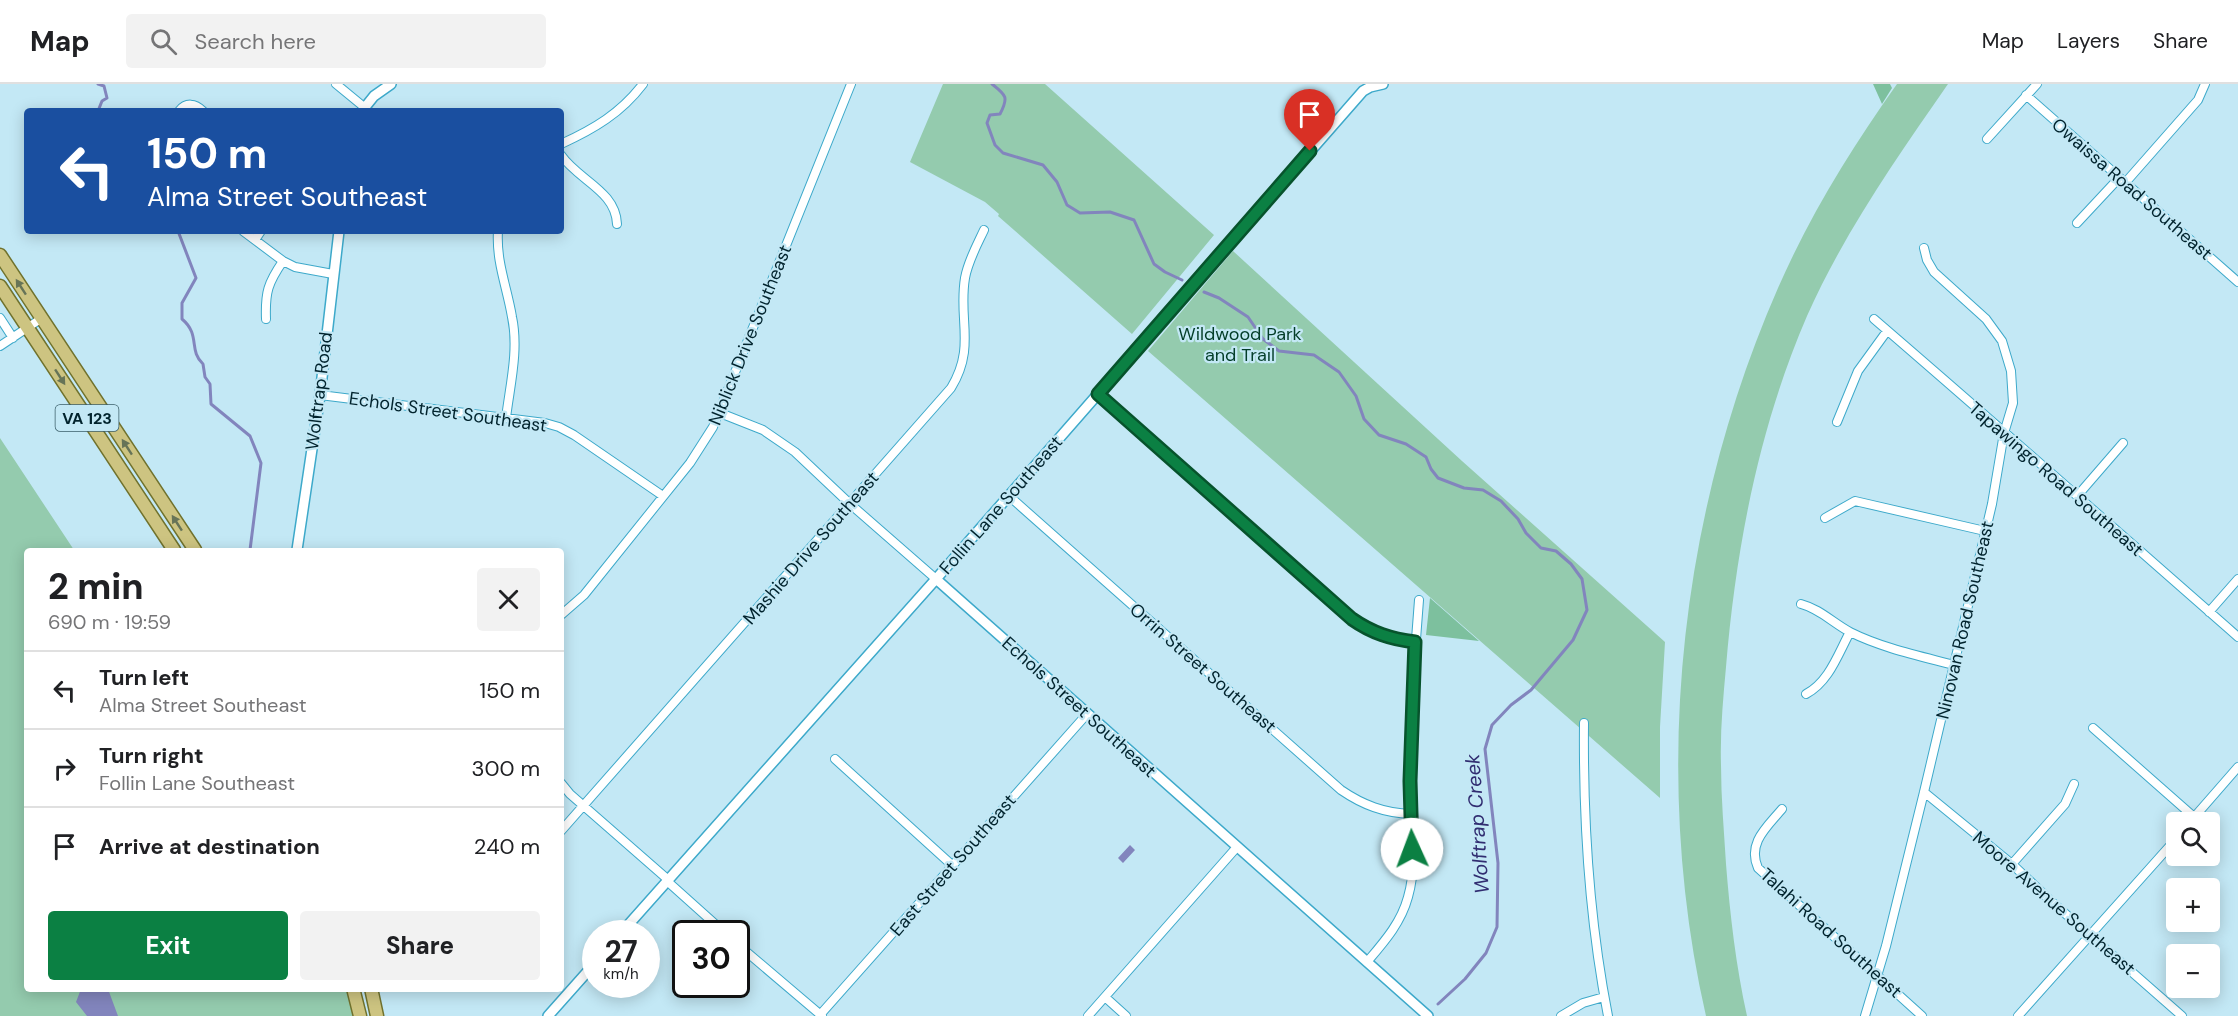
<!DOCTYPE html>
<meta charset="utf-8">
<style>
body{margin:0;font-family:"DM Sans",sans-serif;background:#f2f2f2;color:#202124;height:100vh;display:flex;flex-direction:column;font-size:22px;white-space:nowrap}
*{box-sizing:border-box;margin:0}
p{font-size:20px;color:#757577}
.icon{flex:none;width:33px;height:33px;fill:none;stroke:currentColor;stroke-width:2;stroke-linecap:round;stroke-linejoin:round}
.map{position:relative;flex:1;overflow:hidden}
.panel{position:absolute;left:24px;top:464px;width:540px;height:444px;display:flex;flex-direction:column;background:#fff;border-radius:6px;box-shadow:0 3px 15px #0003}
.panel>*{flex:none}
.hud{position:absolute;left:24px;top:24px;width:540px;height:126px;border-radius:6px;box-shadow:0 3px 15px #0003;background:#1a4fa0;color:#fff;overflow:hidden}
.controls{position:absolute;left:2166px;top:728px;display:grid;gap:12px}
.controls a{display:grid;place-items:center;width:54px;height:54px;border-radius:6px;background:#fff;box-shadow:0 3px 15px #0003;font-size:30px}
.speed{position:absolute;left:582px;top:836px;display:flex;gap:12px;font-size:30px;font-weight:700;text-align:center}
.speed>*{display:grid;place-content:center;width:78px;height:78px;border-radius:50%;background:#fff;box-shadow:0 3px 15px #0003;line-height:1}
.speed small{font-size:15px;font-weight:400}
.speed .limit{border:3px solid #111;border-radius:9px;background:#fff;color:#111}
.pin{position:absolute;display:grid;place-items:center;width:51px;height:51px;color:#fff;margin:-62px -26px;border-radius:50% 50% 50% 0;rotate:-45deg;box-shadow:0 0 6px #0007}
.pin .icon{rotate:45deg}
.me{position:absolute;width:66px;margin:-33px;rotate:358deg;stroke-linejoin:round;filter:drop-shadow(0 0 4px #0008)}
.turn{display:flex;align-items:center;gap:21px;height:126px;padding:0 24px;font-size:27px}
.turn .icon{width:78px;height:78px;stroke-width:2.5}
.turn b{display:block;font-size:42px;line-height:51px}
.round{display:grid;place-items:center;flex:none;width:63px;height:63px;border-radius:6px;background:#f2f2f2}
.overview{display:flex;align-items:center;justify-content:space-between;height:102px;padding:0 24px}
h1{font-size:36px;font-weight:800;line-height:45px}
.primary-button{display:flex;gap:12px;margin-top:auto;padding:12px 24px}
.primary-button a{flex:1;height:69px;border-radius:6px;background:#0b8043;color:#fff;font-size:24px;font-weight:800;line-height:69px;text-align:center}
.primary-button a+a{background:#f2f2f2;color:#202124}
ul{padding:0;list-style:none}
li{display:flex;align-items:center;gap:18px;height:78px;padding:0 24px;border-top:2px solid #e0e0e0}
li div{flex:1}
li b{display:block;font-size:22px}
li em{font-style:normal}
header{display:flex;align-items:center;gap:36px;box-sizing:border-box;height:84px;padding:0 30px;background:#fff;border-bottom:2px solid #e0e0e0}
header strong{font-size:28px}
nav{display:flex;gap:33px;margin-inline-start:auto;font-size:21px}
.search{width:420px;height:54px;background:#f2f2f2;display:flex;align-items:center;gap:15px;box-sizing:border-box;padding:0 21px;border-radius:6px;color:#757577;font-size:22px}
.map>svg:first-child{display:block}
.green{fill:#94cbae}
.forest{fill:#7dc09e}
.water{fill:#8285bd}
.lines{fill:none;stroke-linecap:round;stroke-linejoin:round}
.stream{stroke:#8285bd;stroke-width:3}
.minor-casing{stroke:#3da9ca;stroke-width:10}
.tertiary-casing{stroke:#3da9ca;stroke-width:12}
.primary-casing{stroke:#70722d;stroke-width:15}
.minor{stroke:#fff;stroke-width:8}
.tertiary{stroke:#fff;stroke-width:9}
.primary{stroke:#cdc481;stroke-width:12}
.oneway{fill:#677457}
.route-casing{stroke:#07532c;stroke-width:15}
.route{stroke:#0b8043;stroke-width:10}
.labels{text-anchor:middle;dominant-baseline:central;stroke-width:4.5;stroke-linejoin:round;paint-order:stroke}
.shield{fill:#c3e8f5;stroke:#3b5e69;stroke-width:1.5}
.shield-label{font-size:16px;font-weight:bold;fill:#01232d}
.street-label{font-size:18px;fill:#01232d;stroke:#c3e8f5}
.park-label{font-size:18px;fill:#033d28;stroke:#c3e8f5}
.water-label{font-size:20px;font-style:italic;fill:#312d71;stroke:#c3e8f5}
</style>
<header>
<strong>Map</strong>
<div class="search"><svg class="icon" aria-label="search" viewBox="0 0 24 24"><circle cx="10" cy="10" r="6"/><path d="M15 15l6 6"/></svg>Search here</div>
<nav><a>Map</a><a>Layers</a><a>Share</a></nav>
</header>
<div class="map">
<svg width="2238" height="932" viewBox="0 0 2238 932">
<rect width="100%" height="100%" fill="#c3e8f5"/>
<path class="green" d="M943,0h102l169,151 -82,99 -134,-118 1,-2 -14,-12 -75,-40z
M1897,0h51c-52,75 -104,149 -141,232 -48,111 -71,231 -81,351 -3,33 -6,65 -5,98 0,33 3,66 5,99 4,51 10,102 21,152h-41c-55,-241 -27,-502 72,-728 32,-73 73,-139 119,-204z
M1233,167l229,210 203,181 -5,85v71l-512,-447z
M0,354l74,112h-47v438l326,1 6,27h-359z"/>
<path class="forest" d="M1873,0h17l2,4 -10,16z
M1430,514l49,43 -53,-6z"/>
<path class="water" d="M1130,761l5,5 -12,13 -5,-5z
M81,905h27l10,27h-31l-11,-14z"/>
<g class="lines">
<path class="stream" d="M98,0l6,2 3,12 -5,3 -4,10
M992,0c14,11 17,13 8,30l-10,1 -3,8 8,22 8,8 40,12 14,17 10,23 13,8 30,-1 24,8 20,44 11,8 17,8
M178,147l18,47 -14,25v16c19,16 6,31 21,45l2,13 5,7 1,20 39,32 11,27 -11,87
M1204,208l15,6 29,19 15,22 16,12 35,4 25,17 17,24 8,23 15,16 27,9 20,13 5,12 7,9 26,10 19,2 18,11 17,18 8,14 15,15 15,3 15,13 11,15 5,31 -14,30 -42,50 -20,15 -19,20 -7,24 13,114 -1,64 -11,26 -21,26 -27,25"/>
<g class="minor-casing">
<path id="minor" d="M336,0l28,23
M2026,11l212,187
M179,27c7,-9 16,-8 24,0
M1987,55l50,-55
M561,60c33,-15 60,-31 82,-60
M561,71c17,25 55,36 56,69
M2125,99l73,-83 7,-16
M2077,139l42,-45
M243,147l40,30 12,6 38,7
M498,147c-2,31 9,56 14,86 7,33 -2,68 -6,101
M255,156l6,-9
M0,234l13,20
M266,235c-1,-27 2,-36 17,-58
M1874,235c122,105 243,212 364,318
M0,262l42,-28
M1098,310l254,225c20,14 39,20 63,23
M320,311l225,28 14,4 15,8 89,61
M720,329l43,17 32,22 54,51 87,76
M1837,338l21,-51 29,-40
M2078,411l45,-52
M1009,412l332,294c22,15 43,23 70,24
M1825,434l30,-17 130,30
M1801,520c19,5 32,19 49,28 32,16 70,24 104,33
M2209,528l29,-33
M561,531l23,-20 106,-132 23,-36 138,-343
M1806,610c23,-12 32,-40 44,-62
M1584,639c-1,99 5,196 24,293
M2093,644l101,89
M835,675l118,107
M561,699l9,11 95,83 2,4 58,52
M1924,708l88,72 40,38 130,114
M1782,725c-15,18 -35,34 -24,59l164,148
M2190,738l48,-55
M561,747l390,-443c25,-41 7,-68 14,-110 3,-17 12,-33 19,-48
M2012,780l53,-60 9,-20
M736,859l86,73
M1367,878c17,-20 34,-39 41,-65 11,-38 1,-80 2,-119 1,-59 4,-118 9,-178
M1105,913l21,19
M819,932l268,-302
M1088,932l149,-169
M1561,932l22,-13 21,-6
M1865,932l21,-70 38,-154 68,-288 12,-71 9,-30 -2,-32 -9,-30 -16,-22 -52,-47 -7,-12 -3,-12
M2018,932l158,-177"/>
</g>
<g class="tertiary-casing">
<path id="tertiary" d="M362,27l12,-15 17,-12
M297,466l23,-155 19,-164
M936,495l492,437
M621,849l315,-354 427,-488 7,-4 13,-3
M548,932l48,-54"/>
</g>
<g class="primary-casing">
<path id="primary" d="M0,171l195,295
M0,202l174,264
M353,904l7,28
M371,904l6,28"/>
</g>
<use href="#minor" class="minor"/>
<use href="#tertiary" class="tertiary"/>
<use href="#primary" class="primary"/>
</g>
<defs><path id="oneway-solid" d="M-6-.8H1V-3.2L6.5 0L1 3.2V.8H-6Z" transform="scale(1.5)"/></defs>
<g class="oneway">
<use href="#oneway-solid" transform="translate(21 203) rotate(-123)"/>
<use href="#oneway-solid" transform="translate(60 293) rotate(57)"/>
<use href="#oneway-solid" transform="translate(127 363) rotate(-123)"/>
<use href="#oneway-solid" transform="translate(177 439) rotate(-123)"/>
</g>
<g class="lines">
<g class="route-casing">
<path id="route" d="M1310,67l-212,243 254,225c20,14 39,20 63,23l-5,139 2,68"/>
</g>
<use href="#route" class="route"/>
</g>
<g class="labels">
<rect class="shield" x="55.5" y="321" width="63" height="26" rx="4.5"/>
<g class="shield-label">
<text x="87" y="334">VA 123</text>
</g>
<g class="street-label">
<text transform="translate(2132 105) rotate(41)">Owaissa Road Southeast</text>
<text transform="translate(750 251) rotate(-68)">Niblick Drive Southeast</text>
<text transform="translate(319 307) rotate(-83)">Wolftrap Road</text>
<text transform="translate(448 328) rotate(8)">Echols Street Southeast</text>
<text transform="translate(2056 395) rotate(41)">Tapawingo Road Southeast</text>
<text transform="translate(1001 421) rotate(-49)">Follin Lane Southeast</text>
<text transform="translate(811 464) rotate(-49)">Mashie Drive Southeast</text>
<text transform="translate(1965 536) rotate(-77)">Ninovan Road Southeast</text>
<text transform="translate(1203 584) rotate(41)">Orrin Street Southeast</text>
<text transform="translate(1079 623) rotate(42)">Echols Street Southeast</text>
<text transform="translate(953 781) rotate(-49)">East Street Southeast</text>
<text transform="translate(2054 819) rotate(41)">Moore Avenue Southeast</text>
<text transform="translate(1831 849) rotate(42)">Talahi Road Southeast</text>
</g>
<g class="park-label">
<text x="1240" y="250">Wildwood Park<tspan x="1240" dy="21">and Trail</tspan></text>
</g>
<g class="water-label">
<text transform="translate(1477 740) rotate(-94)">Wolftrap Creek</text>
</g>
</g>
</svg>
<div class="controls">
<a><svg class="icon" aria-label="search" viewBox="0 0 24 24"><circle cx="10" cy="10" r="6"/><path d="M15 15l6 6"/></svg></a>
<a>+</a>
<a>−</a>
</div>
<div class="speed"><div>27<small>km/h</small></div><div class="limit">30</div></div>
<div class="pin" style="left:1310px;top:67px;background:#d93025"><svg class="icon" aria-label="arrive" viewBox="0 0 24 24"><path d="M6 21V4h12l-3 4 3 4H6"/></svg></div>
<svg class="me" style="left:1412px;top:765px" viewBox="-20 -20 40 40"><circle r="19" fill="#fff"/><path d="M0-13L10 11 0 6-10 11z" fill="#0b8043"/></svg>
<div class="hud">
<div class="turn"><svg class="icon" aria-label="left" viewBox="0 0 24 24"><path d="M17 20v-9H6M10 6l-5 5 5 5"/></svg><div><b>150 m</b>Alma Street Southeast</div></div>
</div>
<section class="panel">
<div class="overview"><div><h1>2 min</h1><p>690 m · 19:59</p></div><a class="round"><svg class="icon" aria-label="close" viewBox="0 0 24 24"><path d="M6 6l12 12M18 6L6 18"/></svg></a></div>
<ul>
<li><svg class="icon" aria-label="left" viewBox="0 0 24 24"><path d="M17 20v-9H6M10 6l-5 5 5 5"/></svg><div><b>Turn left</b><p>Alma Street Southeast</p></div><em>150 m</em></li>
<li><svg class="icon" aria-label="right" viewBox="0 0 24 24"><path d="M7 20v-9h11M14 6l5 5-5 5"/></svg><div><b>Turn right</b><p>Follin Lane Southeast</p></div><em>300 m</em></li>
<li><svg class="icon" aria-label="arrive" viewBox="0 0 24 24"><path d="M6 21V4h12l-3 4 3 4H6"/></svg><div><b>Arrive at destination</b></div><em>240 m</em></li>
</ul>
<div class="primary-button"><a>Exit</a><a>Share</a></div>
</section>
</div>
